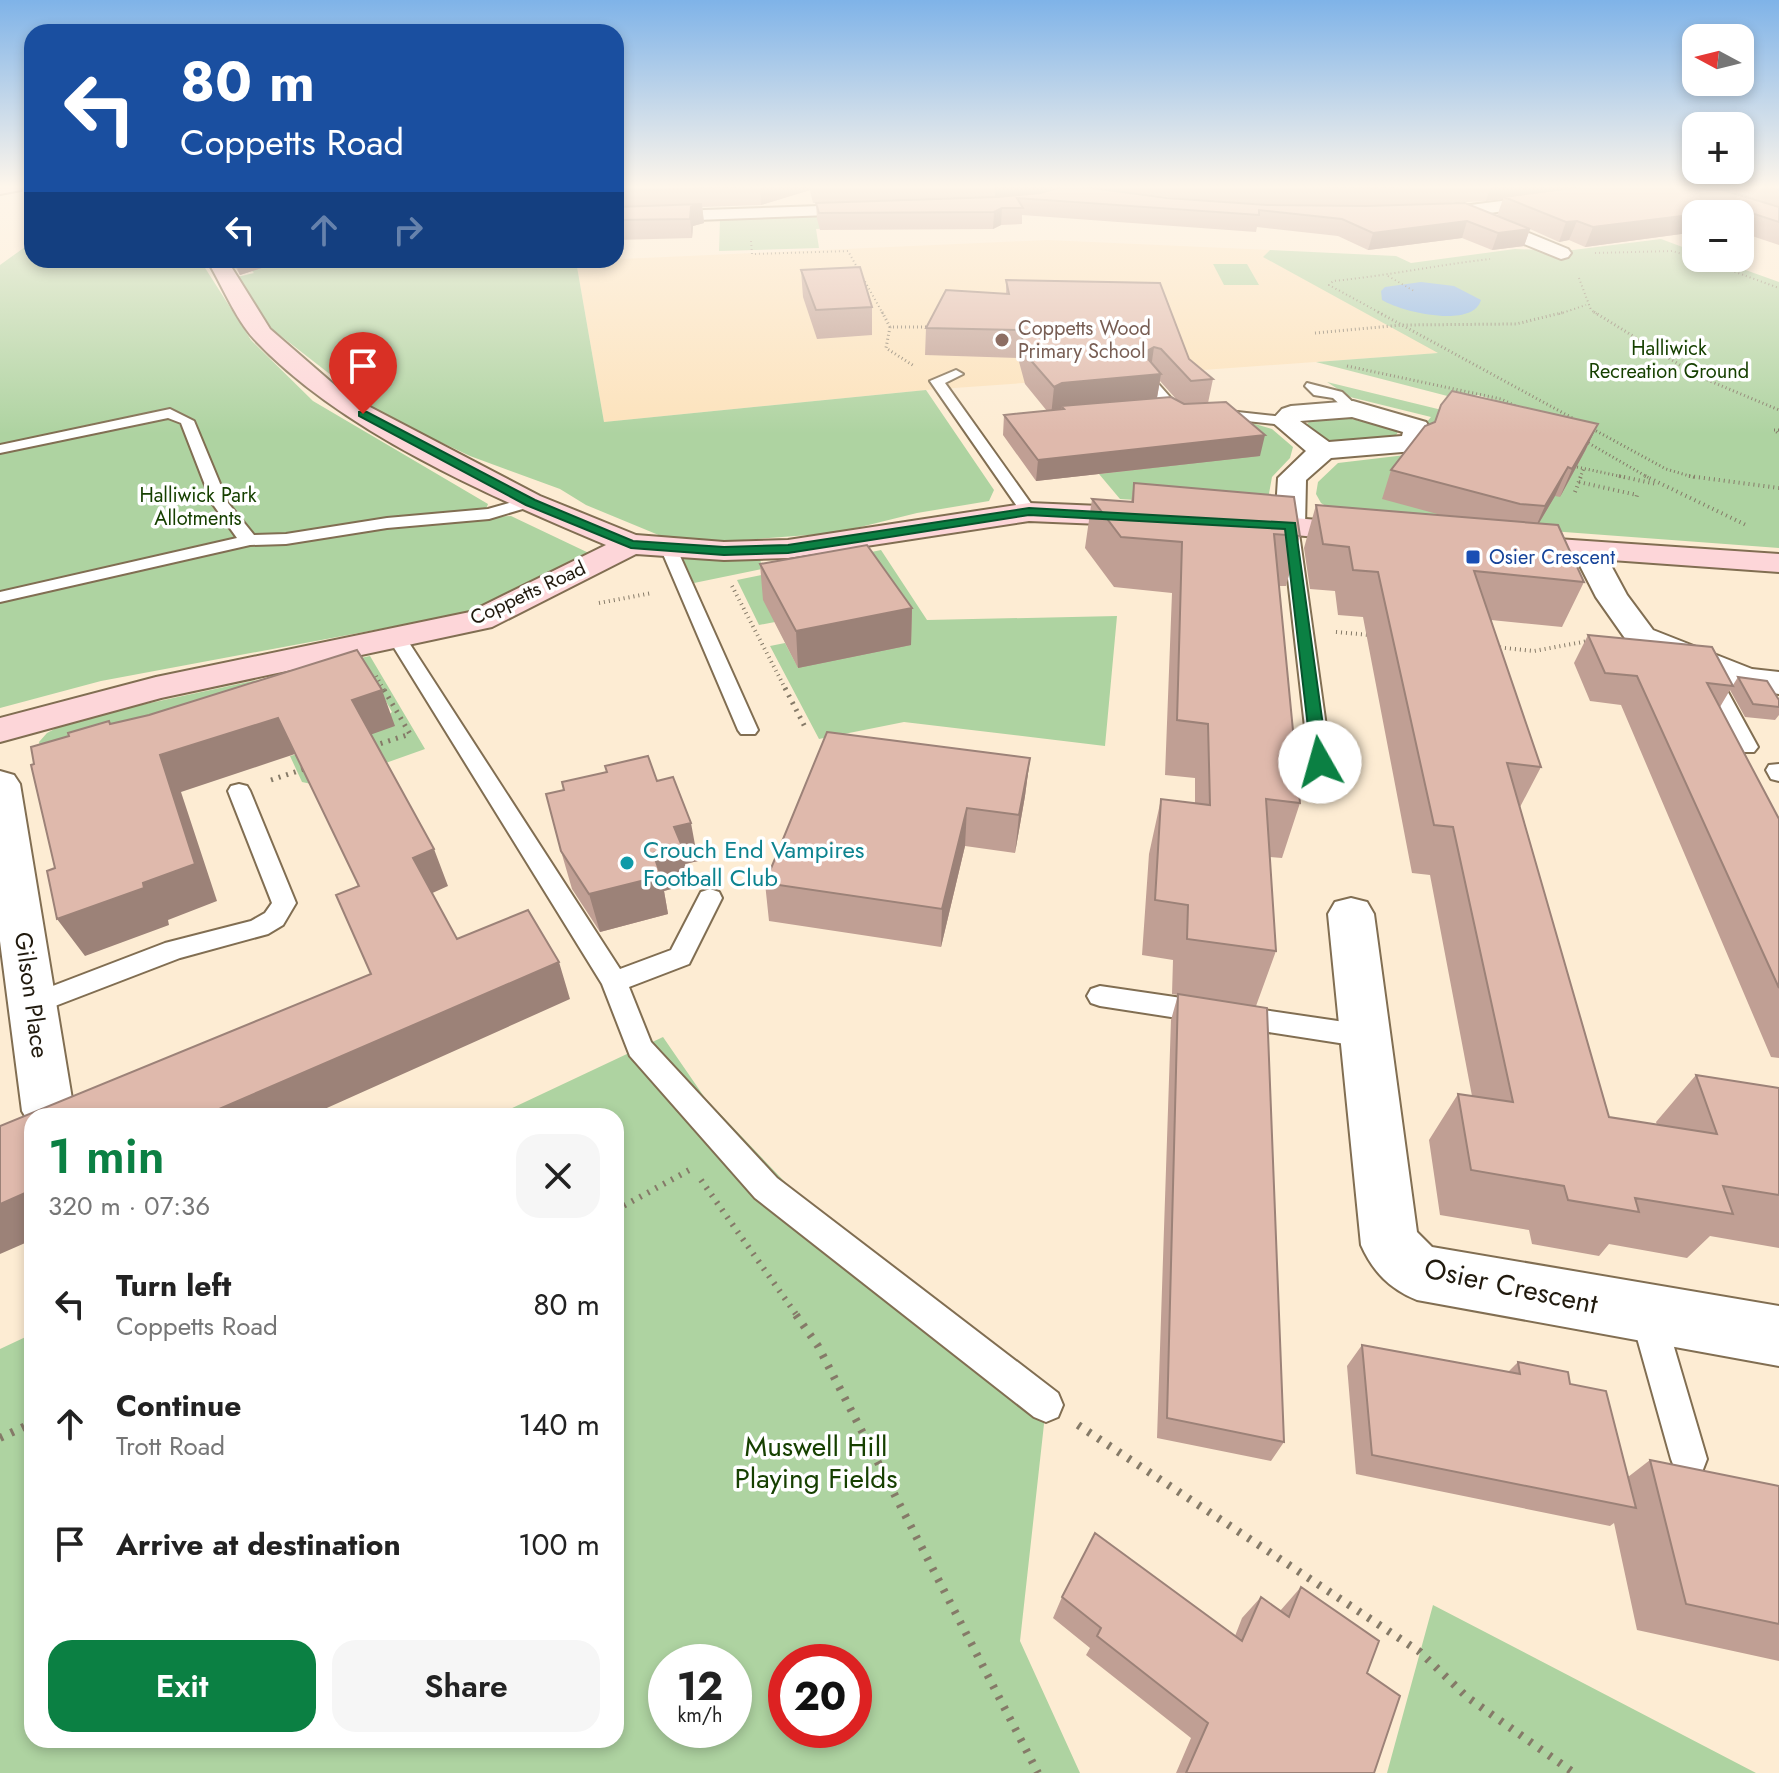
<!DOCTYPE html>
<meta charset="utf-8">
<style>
body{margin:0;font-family:Jost,sans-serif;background:#f6f6f6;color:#222;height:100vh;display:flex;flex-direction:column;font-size:30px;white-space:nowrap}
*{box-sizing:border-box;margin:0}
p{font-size:26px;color:#767676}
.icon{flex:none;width:44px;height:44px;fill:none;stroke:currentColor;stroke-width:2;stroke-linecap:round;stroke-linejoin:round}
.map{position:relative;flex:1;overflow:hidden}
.side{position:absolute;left:24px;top:1108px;width:600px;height:640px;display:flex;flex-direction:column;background:#fff;border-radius:24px;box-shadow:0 4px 12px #0003}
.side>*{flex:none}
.guide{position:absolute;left:24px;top:24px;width:600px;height:244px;border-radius:24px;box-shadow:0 4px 12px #0003;background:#1a4fa0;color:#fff;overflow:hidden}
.needle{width:52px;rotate:277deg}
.controls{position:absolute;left:1682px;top:24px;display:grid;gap:16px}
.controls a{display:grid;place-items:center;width:72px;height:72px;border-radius:16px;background:#fff;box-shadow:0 4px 12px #0003;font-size:40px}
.speed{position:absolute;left:648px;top:1644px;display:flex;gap:16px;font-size:40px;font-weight:700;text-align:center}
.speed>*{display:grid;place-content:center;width:104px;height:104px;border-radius:50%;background:#fff;box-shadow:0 4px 12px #0003;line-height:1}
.speed small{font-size:20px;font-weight:400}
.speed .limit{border:12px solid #d22;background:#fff;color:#111}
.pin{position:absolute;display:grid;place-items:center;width:68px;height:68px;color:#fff;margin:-82px -34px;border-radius:50% 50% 50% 0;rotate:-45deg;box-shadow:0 0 8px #0007}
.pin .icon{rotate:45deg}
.me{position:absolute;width:88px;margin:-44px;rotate:353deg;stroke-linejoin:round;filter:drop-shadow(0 0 6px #0008)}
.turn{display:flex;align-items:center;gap:28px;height:168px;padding:0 24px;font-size:36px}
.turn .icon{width:104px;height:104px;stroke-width:2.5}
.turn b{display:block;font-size:56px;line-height:68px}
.lanes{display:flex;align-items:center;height:76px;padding:0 24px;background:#0003;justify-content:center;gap:40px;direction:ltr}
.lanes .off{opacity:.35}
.round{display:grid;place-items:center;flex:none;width:84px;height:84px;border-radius:24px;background:#f6f6f6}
.head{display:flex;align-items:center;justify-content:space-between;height:136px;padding:0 24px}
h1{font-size:48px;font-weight:600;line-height:60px;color:#0b8043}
.cta{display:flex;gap:16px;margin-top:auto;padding:16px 24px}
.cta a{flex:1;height:92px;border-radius:24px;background:#0b8043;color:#fff;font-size:32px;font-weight:600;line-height:92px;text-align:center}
.cta a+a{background:#f6f6f6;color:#222}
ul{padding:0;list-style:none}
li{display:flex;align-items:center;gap:24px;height:120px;padding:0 24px}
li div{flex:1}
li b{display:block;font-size:30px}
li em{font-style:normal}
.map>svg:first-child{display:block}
.built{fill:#fce2bb}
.green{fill:#aed3a1;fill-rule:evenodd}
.water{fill:#81b1e8}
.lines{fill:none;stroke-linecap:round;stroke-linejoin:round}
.lane-casing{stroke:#816e52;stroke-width:4}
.street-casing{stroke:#816e52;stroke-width:4}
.secondary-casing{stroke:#816e52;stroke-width:4}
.path-far5{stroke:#857a68;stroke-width:2;stroke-dasharray:1 3;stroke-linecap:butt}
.path-far4{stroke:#857a68;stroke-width:3;stroke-dasharray:1 3;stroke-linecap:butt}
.path-far3{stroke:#857a68;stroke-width:4;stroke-dasharray:1 4;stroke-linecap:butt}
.path-far2{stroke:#857a68;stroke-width:5;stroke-dasharray:2 6;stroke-linecap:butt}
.path-far1{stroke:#857a68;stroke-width:6;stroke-dasharray:2 7;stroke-linecap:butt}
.path{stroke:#857a68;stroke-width:8;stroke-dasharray:3 9;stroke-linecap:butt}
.lane{fill:#fff;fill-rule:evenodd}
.street{fill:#fff;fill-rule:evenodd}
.secondary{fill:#fdd6d9;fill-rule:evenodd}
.wall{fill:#c09f94;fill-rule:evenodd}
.shaded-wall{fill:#9c8278}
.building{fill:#dfb9ac;stroke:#9c8278;stroke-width:2}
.route{fill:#0b8043;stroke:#07532c;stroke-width:2}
.education-dot{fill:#8d6e63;stroke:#fff;stroke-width:3}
.transit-dot{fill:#1a4fb4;stroke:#fff;stroke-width:3}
.culture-dot{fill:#0f9aa8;stroke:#fff;stroke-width:3}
.labels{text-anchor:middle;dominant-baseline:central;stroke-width:7;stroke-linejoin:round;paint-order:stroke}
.far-education-label{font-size:20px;fill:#785e54;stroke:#fff;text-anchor:start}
.far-park-label{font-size:20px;fill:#164000;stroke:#fff}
.far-transit-label{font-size:20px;fill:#164399;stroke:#fff;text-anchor:start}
.far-street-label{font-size:20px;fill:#211a0e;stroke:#fff}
.culture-label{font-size:24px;fill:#0d838f;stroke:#fff;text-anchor:start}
.street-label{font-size:24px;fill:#211a0e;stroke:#fff}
.near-street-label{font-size:28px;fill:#211a0e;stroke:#fff}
.near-park-label{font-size:28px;fill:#164000;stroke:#fff}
</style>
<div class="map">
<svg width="1779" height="1773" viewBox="0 0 1779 1773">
<rect width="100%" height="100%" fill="#fdecd3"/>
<path class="built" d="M1047,240l223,10 -6,7 176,96 -514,37 -322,32 -28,-161z"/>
<path class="green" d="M828,215l2,13 -14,1 3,19 -100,3 1,-32z
M1661,239l35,13v6h16l67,24v266l-404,-30 -41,-7 -13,-8 -5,-9 2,-12 20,-19 76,-9 58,-19 -46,-12 5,-6 -81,-20 -23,-15 119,29 49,-11 -17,-5 -19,4 -143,-37 122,-9 -175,-96 7,-7 126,6 15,7 104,-14 50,2z
M32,242v18h168l51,80 62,61 175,103 -3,8 8,5 18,-1 82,39 -111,55 -381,71 -101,27v-443z
M236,260l340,1 28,161 322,-32 68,100 -5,11 -72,12 -81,20 -133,10 -42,-7 -75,-31 -26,-16 -90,-33 -89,-42 -109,-85 -35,-52 17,-4 -5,-5 -14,1z
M1213,264h34l12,21h-35z
M1347,418l43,9 8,5 -5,8 -70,4 -18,-18 5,-5z
M1245,421l27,8 21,18 -3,11 -18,19 -4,22 -17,8 -131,-8 -21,-25 160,-19z
M881,550l46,70 190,-4 -12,130 -201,-24 -85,17 -49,-93 15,-3 13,25 -23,-46 -16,3 -22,-45z
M682,557l78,1 2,11 -68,14z
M370,656l55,93 -104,37 -19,-4 -12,-26 74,-19 28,-25 -8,-14 -335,88 -10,-44 8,-9 17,-9 30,-9z
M663,1037l42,61 97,102 246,188 -28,253 60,132h-1080v-424l32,-15v406h584v-624h-121zM666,1662h68v68h-68zM786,1662h68v68h-68z
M1433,1605l323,168h-369z"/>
<path class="water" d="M1421,282l33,4 27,14c-8,29 -80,12 -99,0l-1,-9 4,-4z"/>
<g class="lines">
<g class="lane-casing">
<path id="lane" d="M956,370l7,4 -18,9 92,129 -2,3h-12l-93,-134z
M1149,378l5,1 30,34 35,-3 65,7 7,4 -7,4 -65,-7 -44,2 -33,-38z
M1307,383l35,9 18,17 -12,3 -15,-14 -19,-3 -9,-9z
M170,409l24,12 34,82 26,32 32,-1 101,-16 101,-9 42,-12 8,5 -2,3 -47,14 -102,9 -101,16 -36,1 -250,57v-10l237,-54 -25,-35 -31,-80 -13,-5 -168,35v-8z
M1290,521l8,5 33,236 -11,7 -11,-7 -27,-236z
M668,542l8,5 82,183 -3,4h-14l-3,-4 -78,-183z
M397,632l9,6 214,331 51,-19 30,-58 9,-3 9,3 3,6 -33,66 -60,23 22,55 126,136 281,215 5,12 -5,12 -12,5 -12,-5 -279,-219 -125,-142 -28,-72 -214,-346z
M1708,668l10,6 40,73 -4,5h-14l-4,-5 -38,-73z
M1779,764v17l-8,-2 -5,-9 3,-5z
M239,784l8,2 3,5 46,112 -13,22 -15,9 -88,24 -138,53 -9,3 -9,-3 -4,-7 4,-7 141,-54 86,-22 14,-8 7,-10 -44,-112 3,-5z
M1100,986l265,39 10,3 4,8 -4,8 -10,3 -265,-41 -9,-3 -4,-7 4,-7z
M1647,1297l12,5 5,11 43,146 -5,13 -13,5 -13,-5 -5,-13 -41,-146 5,-11z"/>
</g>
<g class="street-casing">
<path id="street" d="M1392,186h23l48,20 155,-20h50l-8,5 -178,23 86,35 3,4 -3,4 -7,2 -103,-42h-44l-3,-4 3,-4 21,-2z
M877,204l6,1 3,4 -3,4 -267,10v-10z
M1353,401l73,21 4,6 -7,21 -9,2 -83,7 -25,22 -1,46 -4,6 -11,3 -11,-3 -4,-6 3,-48 28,-27 -35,-30 11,-12 9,-3zM1352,417l51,15 -1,4 -73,6 -29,-21z
M1589,543l11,2 27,50 26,35 99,39 27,3v22l-47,-7 -103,-43 -33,-47 -23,-45 5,-7z
M0,771l14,4 6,9 54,327 -2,5h-40v12l-10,-17 -22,-170z
M1351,898l16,4 7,12 43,318 15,15 347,59v60l-362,-66c-27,-11 -44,-28 -56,-55l-33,-331 7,-12z"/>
</g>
<g class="secondary-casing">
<path id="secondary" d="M0,186h23l-2,4 -21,4z
M207,260h20l43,69 75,65 195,102 96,39 88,7 64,-2 241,-37 119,5 10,3 5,6 -5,6 -10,3 -119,-5 -241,37 -64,2 -88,-6 -144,73 -331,71 -161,44v-24l156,-41 314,-65 136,-67c-116,-49 -265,-113 -352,-206 -19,-21 -32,-54 -47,-79z
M1240,514l131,10 11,3 4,6 -4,6 -11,3 -142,-13 -4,-6 4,-6z
M1511,536l268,18v18l-279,-20 -4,-7 4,-7z"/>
</g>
<path class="path-far5" d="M751,241l1,13 96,-3 35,63
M1595,253l77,-2 24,7
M1697,258l82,30
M1388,276l26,15
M1579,278l12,32 6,4
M1382,314l-53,-29 4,-4c53,-5 104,-16 157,-22
M1559,314l27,-9"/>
<path class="path-far4" d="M882,312l8,15h42
M1378,312l198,108
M1594,312l104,64 81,34
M890,327l-4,21 28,18
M1315,333l87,-8 114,-1 49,-12
M1347,366l154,33 19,9
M1589,427l77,42 30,9
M1779,430h-5l5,4
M1585,441l64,37
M1577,467l51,11
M1580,478l4,-10"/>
<path class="path-far3" d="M1619,476l37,8
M1645,476l101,49
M1689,476l90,12
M1579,482l58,13 -1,4
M1575,492l6,-16
M732,586l54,104
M599,603l53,-10
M1336,632l34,3
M1495,647l39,4 54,-10
M376,676l8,14"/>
<path class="path-far2" d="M785,688l20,39
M373,746l37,-12 -27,-46
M271,780l36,-12"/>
<path class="path-far1" d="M701,1180l97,137
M616,1210l77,-42"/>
<path class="path" d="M796,1315l22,31 220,427
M1078,1425l342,227 47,45 107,76
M0,1438l32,-15"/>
<use href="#lane" class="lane"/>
<use href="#street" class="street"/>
<use href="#secondary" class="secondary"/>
</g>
<path class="wall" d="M616,186h441l-19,7 51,-5v-2h690v59l-39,-13v-18h-44v18l-111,15 -16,-7 -10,2 -29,-13 -6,17 -32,4 -30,-12 -94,12 -30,-14 -81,-9 -1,5 -234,-17v9l-21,1 -8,4 -173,1 -3,-11 -1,-16h-3l-3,-13 -49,15 -59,2 2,16 -11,3 -1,12 -76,2zM1091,188l104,12 -28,-2zM1503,199l-6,17 -88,-11 77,-4zM1230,203l105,3 -68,-1z
M231,260h55l-46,15z
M801,270l71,37v28l-55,4 -14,-42z
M1006,280l183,79 24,20 -5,24 52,53 -224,25 -33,-46 1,-20 43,-4 -22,-27 -7,-26 -93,-3 1,-27 80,-34zM1160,381l17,19 -20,-2z
M1598,424l-13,27 -25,46 -5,-1 -16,27 45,59 -22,45 -71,-7 50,147 -21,40 89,310 48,8 -1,-3 40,-47 83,13v160l-69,-12 -23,22 -78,-14 -10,12 -67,-12 -3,-14 -89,-15 -11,-75 29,-46 14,2 -42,-221 -18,-2 -49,-256 -25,-2 -3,-24 -25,-2 -6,-41 12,-43 125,10 -59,-16 9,-29z
M1134,483l166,53 -14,50h-7l21,217 -18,55 -12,-1 6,94 -20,55 28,436 -13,19 -114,-23 14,-418 7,-25 -6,-1 1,-34 -31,-5 7,-101 12,-55 34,4v-25l-30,-3 7,-182 -58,-6 -29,-39 7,-49 39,3z
M760,564l152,44 -1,37 -113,23 -35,-68z
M1588,635l145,50 5,-8 41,23v15l-4,5 -30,-3 -15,-27 -10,17 59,112v239l-8,-1 -150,-352 -31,-4 -16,-38z
M1030,758l-5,38 -10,57 -50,-7 -24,101 -172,-26 -4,-38z
M657,781l41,80 -13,3 4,20 -25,7 4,23 -68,18 -28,-43 -11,-38z
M1362,1345l146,27 10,-10 52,22 58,93 22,-17 129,26v175l-142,-31 -23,-107 -4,3 -254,-52 -9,-108z
M1301,1587l66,86 7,100h-198l15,-35 -105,-83 4,-7 -37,-30 9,-21 173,39 7,-18 19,-21 19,14z"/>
<path class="shaded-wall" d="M760,186h50v4l-49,15z
M995,186h62l-20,7 -42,4z
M1491,186h108l-95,11 -1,2 -17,2z
M702,204l2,19 -11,3 -1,12 -2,-19 1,-12z
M1002,208l-1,17 -8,4 1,-17z
M1739,209l-3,5h-40z
M1696,214v18l-111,15 8,-20z
M1467,221l-5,17 -94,12 5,-17z
M1577,221l-8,19 -10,2 7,-20z
M1530,229l-6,17 -32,4 6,-17z
M234,260h52l-46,15z
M1154,347l-4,28 11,-1 -5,29 -92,6 -3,-3v6l-10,4 3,-29 89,-34z
M1598,424l-13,27 -25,46 12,-28z
M1265,435l-5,21 -224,25 2,-21z
M1568,467l-13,29 -23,39 13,-29z
M912,608l-1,37 -113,23 -2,-37z
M382,690l13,36 -28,10 -15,-36z
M278,718l17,36 -114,38 36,109 -49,19 1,5 -84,31 -28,-37 86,-36 17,-128z
M1030,758l-5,38 -10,57 4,-38z
M967,808l-2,38 -24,101 1,-38z
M691,823l7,38 -13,3 4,20 -25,7 4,23 -68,18 -11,-38 64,-41 21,-26z
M434,849l14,37 -20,9 -15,-37z
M559,962l11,37 -261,117h-106z
M32,1190v50l-32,14v-50z"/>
<path class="building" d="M616,186h145l-145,5z
M1065,186h13l89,12 100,7 99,1 99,-3 65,26 -32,4 -31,-12 -94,12 -31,-14 -83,-9v5l-242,-17 6,10h-21l-8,4 -175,1 -3,-10 180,-6 44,-4z
M1298,186h117l-48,2z
M1586,186h124l69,21v15l-40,-13 -146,18 -16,-6 -11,1 -62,-25z
M1766,186h13v4z
M702,204l-11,3 -1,12 -74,1v-13z
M860,267l12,40 -56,3 -15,-40z
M1006,280l154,3 29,76 24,20 -22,2 -30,-32 -7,-2 -11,6 18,21 -99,9 -8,4 -27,-31 -7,-26 -94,-2 20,-38 63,4z
M1452,391l146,33 -26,45 -4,-2 -23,39 -25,-2 -129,-34 34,-44 10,-4 6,-17z
M1171,397l13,7 42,-2 39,33 -227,25 -34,-45 60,-6 -3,-3z
M1134,483l160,14 6,39 -26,-2 26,269 -34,-4 10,152 -89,-12 1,-34 -33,-5 6,-101 49,6 -2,-81 -31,-4 5,-178 -61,-5 -29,-38 41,3z
M1316,505l242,20 26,57 -110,-11 67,196 -34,-4 102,354 108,17 -21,-59 83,13v107l-56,-9 10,28 -98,-16 4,14 -71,-12 -4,-14 -93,-16 -13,-76 55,8 -60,-275 -19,-2 -56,-253 -25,-2 -4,-23 -26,-3z
M867,545l45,63 -116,23 -36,-67z
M1588,635l124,12 21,39 -26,-3 72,136v169l-142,-312 -32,-3z
M357,650l25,40 -30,10 82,149 -21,9 44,81 71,-29 31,52 -356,154h-171v74l-32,14v-78l371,-152 -35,-79 23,-9 -81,-168 -118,37 35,109 -52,19 1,5 -87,31 -10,-48 8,-3 -24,-103 3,-1 -3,-17 38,-11 -1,-3 41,-12 1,3 39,-9z
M1738,677l29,4 12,19v7l-26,-3z
M827,732l203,26 -11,57 -52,-7 -25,101 -177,-26z
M648,756l9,25 16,-4 18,46 -17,4 8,19 -29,7 8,23 -72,18 -28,-43 -15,-57 18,-4 -2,-8 45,-10 -2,-6z
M1178,994l89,14 17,434 -117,-24z
M1362,1345l158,29 -2,-12 50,10 2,12 36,7 30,117 -264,-53z
M1650,1460l129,26v138l-93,-20z
M1095,1533l147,108 19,-44 28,20 12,-30 78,54 -12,32 33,23 -26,77h-188l22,-50 -111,-87 4,-8 -39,-31z"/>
<linearGradient id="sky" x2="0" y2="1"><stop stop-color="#7fb3e8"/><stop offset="0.43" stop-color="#fef6eb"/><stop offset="1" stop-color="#fef6eb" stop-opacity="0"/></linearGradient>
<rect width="1779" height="434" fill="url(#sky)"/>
<path class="route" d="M359,412h8l168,88 98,41 91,6 64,-2 241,-37 266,15 33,239 -8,5 -8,-5 -27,-233 -256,-14 -241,38 -64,2 -93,-7 -105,-43 -167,-89z"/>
<circle class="education-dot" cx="1002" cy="340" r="8"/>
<rect class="transit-dot" x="1465" y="549" width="16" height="16" rx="4"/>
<circle class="culture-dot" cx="627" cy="863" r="8"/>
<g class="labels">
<g class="far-education-label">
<text x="1018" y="328">Coppetts Wood<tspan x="1018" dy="23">Primary School</tspan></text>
</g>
<g class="far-park-label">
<text x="1669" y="348">Halliwick<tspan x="1669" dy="23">Recreation Ground</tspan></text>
<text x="198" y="495">Halliwick Park<tspan x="198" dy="23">Allotments</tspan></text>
</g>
<g class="far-transit-label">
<text x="1489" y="557">Osier Crescent</text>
</g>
<g class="far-street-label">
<text transform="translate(528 593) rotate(-25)">Coppetts Road</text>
</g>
<g class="culture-label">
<text x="643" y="849">Crouch End Vampires<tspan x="643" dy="28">Football Club</tspan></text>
</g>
<g class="street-label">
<text transform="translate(32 995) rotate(82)">Gilson Place</text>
</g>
<g class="near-street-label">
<text transform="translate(1511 1286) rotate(12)">Osier Crescent</text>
</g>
<g class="near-park-label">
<text x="816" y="1446">Muswell Hill<tspan x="816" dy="32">Playing Fields</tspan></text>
</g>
</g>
</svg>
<div class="controls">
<a><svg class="needle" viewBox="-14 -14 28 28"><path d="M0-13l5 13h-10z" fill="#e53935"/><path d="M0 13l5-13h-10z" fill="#767676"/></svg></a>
<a>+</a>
<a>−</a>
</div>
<div class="speed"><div>12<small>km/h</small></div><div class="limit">20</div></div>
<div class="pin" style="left:363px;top:414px;background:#d93025"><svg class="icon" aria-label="arrive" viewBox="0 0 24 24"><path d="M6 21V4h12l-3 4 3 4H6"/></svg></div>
<svg class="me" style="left:1320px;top:762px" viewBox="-20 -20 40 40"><circle r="19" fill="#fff"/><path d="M0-13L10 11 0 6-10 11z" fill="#0b8043"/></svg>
<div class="guide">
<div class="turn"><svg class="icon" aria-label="left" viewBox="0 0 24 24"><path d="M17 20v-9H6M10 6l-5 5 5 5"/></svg><div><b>80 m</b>Coppetts Road</div></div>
<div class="lanes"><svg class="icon" aria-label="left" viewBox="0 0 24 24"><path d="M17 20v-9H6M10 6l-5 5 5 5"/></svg><svg class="icon off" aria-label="ahead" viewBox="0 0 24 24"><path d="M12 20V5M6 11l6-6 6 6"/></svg><svg class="icon off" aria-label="right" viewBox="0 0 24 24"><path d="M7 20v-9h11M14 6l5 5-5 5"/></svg></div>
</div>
<section class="side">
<div class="head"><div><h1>1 min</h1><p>320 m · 07:36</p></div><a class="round"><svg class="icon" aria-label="close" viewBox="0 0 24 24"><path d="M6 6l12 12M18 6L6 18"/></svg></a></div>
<ul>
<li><svg class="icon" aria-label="left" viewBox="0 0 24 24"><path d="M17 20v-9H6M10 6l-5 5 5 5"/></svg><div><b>Turn left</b><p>Coppetts Road</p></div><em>80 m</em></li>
<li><svg class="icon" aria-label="ahead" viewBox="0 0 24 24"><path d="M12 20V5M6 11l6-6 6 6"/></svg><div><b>Continue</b><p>Trott Road</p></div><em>140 m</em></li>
<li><svg class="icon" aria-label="arrive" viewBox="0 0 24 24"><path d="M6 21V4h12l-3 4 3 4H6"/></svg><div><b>Arrive at destination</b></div><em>100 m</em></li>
</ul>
<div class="cta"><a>Exit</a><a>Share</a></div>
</section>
</div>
